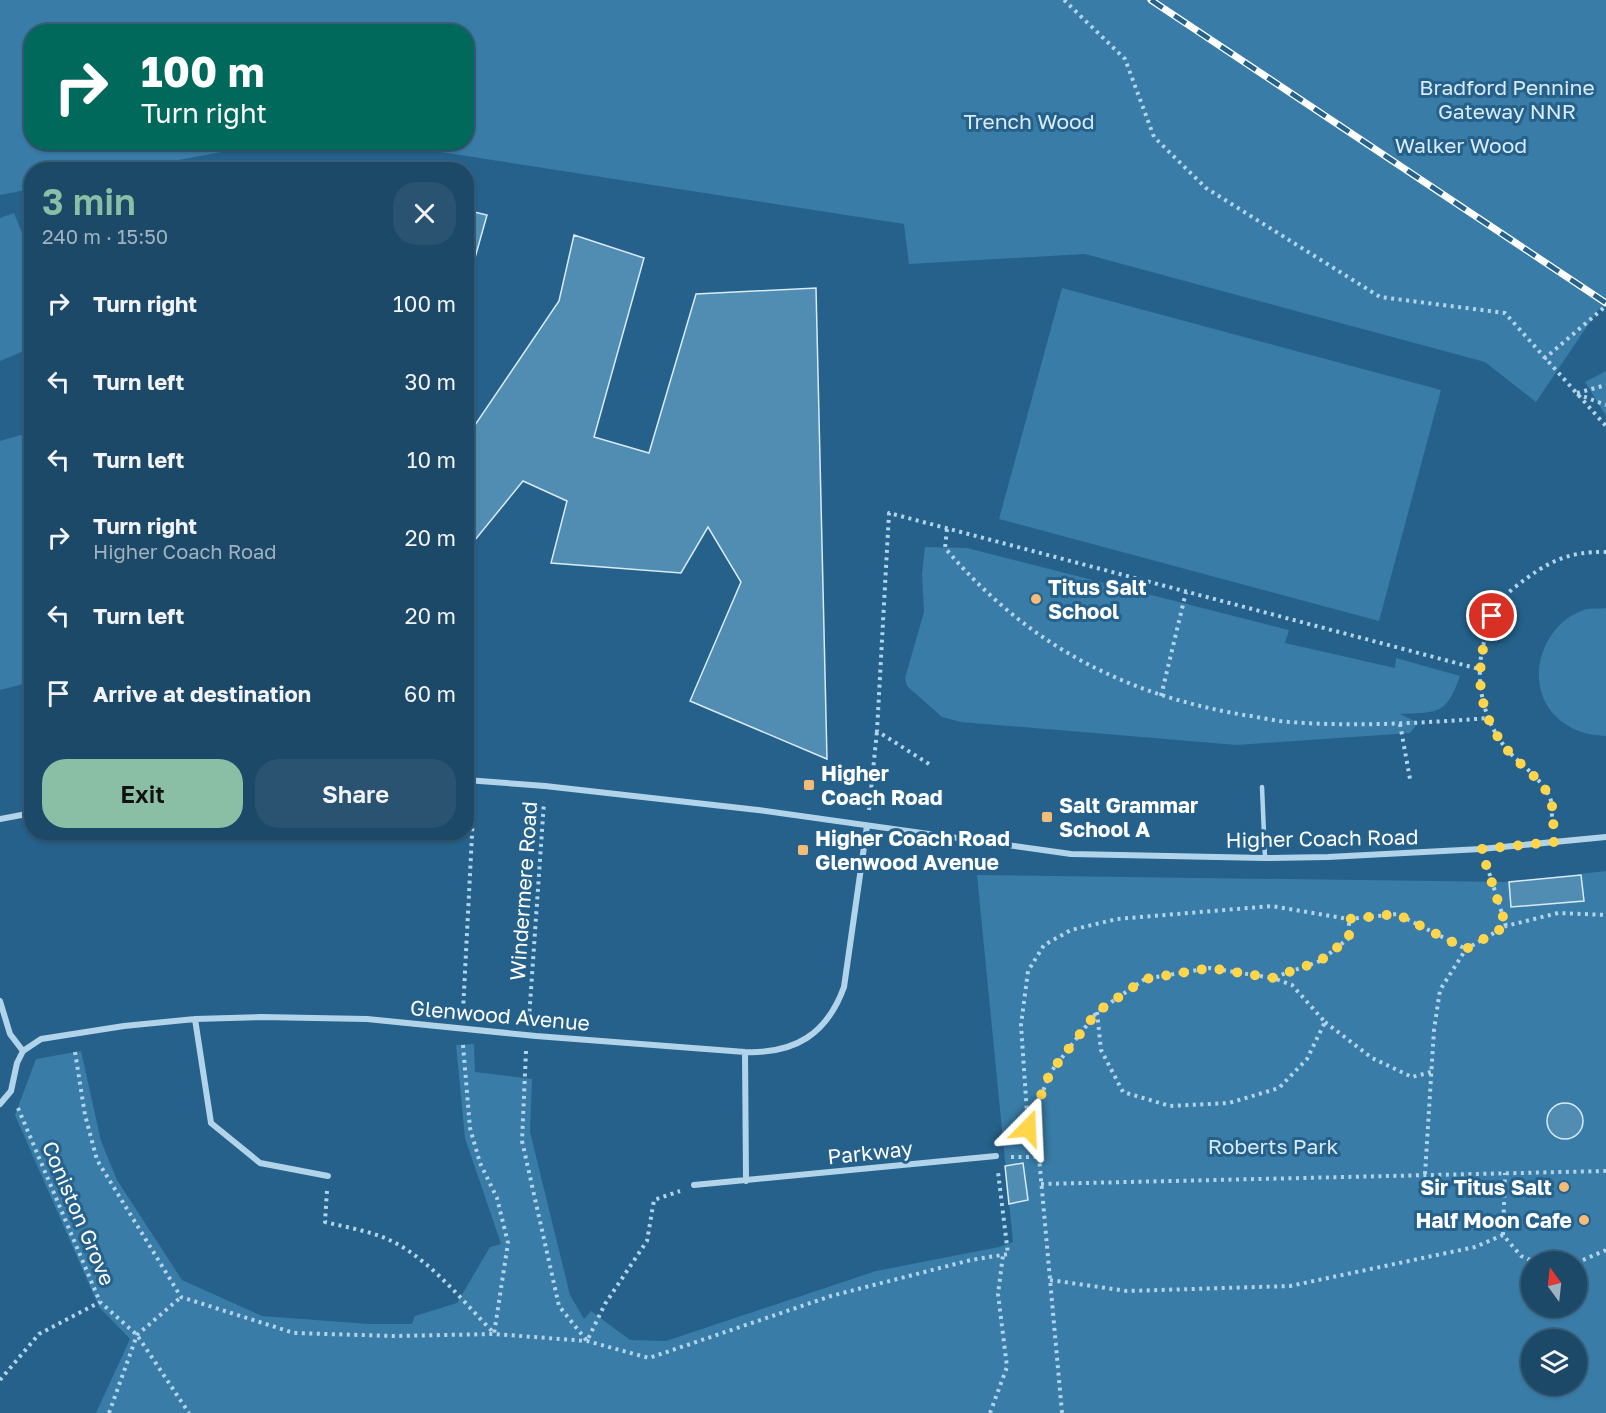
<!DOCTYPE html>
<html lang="en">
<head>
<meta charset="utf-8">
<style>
  body { margin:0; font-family:"Golos Text",sans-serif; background:#295371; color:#f1f3f6; height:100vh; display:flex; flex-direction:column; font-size:22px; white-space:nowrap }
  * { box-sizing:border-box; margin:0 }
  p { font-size:20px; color:#a0b2c0 }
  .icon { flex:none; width:33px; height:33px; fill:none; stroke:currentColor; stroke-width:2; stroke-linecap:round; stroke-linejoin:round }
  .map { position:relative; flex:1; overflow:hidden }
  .sheet { position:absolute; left:24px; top:162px; width:450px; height:678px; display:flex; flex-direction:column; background:#1c4968; border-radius:24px; box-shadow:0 2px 4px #0004,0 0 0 2px #3a617c }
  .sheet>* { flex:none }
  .guide { position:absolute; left:24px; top:24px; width:450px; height:126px; border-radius:24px; box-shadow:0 2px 4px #0004,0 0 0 2px #3a617c; background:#00695c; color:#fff; overflow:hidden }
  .needle { width:39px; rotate:345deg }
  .fabs { position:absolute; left:1521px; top:1251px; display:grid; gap:12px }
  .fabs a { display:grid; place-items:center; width:66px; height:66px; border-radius:50%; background:#1c4968; box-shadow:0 2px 4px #0004,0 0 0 2px #3a617c; font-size:30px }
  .pin { position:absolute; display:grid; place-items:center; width:51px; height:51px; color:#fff; margin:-26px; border:3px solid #fff; border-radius:50%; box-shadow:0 2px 6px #0007 }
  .me { position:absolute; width:66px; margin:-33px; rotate:21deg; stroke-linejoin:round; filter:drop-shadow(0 0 4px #0008) }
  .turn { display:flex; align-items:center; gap:21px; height:126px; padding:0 18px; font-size:27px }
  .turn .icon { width:78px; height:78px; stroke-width:2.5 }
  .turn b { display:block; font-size:42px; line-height:51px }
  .round { display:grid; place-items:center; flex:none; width:63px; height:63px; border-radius:24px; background:#295371 }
  .overview { display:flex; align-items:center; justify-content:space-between; height:102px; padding:0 18px }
  h1 { font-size:36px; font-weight:600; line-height:45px; color:#8abfa5 }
  .primary-button { display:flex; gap:12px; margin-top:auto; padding:12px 18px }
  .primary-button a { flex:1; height:69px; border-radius:24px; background:#8abfa5; color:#111; font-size:24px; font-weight:600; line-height:69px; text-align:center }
  .primary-button a+a { background:#295371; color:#f1f3f6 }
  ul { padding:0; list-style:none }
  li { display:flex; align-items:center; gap:18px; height:78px; padding:0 18px }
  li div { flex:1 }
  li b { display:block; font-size:22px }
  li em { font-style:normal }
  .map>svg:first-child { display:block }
</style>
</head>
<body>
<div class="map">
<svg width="1606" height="1413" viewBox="0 0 1606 1413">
  <rect width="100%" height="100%" fill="#25618a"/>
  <path fill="#397ca7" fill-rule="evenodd" d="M 0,0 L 1606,0 L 1606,306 L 1598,310 L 1536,402 L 1485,362 L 1085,254 L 909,264 L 904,224 L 383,143 L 466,142 L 466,32 L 32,32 L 32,142 L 270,143 L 131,169 L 32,170 L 31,189 L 0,195 Z
    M 14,213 L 31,255 L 31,348 L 0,361 L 0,218 Z
    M 1062,288 L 1441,390 L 1379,621 L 999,519 Z
    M 1606,371 L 1606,416 L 1585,382 Z
    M 31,432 L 31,682 L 0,690 L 0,441 Z
    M 925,547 L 967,548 L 1289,630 L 1285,643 L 1395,668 L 1396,658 L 1460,676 C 1446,715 1439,712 1400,714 L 1418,723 L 1410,733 L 1237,745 L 961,722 L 942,717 L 907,686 L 905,678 L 924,612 L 922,573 Z
    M 1606,608 L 1606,736 C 1591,735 1579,733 1567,725 C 1519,696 1537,623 1587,609 C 1593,608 1600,609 1606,608 Z
    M 1606,871 L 1606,1413 L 96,1413 L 130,1339 L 99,1307 L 15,1115 L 36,1059 L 81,1051 L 101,1141 L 117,1180 L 182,1280 L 262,1316 L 369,1324 L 412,1324 L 415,1316 L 457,1303 L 490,1247 L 501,1244 L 465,1138 L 456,1045 L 474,1044 L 475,1072 L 532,1079 L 530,1132 L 570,1295 L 584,1319 L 591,1311 L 630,1340 L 666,1341 L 876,1271 L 999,1247 L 1013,1242 L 977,875 L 1509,882 ZM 1532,1262 L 1576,1262 L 1576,1306 L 1532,1306 ZM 1532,1340 L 1576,1340 L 1576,1384 L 1532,1384 Z"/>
  <path fill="#518db3" stroke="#d7ebf8" stroke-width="1.5" d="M 466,210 L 487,215 L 466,290 Z
    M 574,235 L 644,258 L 594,437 L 649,453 L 696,294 L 816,288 L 827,759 L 690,701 L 741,582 L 708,527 L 681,573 L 551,563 L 567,501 L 523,481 L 466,551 L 466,430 L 471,431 L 559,301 Z
    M 1581,875 L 1584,901 L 1511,907 L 1509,882 Z
    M1547 1121a18 18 0 1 1 36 0a18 18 0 1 1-36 0Z
    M 1023,1163 L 1028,1200 L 1009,1204 L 1005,1166 Z"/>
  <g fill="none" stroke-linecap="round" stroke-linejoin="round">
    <path stroke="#b2d4ea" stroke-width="4" stroke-dasharray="3 4.5" stroke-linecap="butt" d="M 1064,0 L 1125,59 L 1154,137 L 1206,188 L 1380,297 L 1505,313 L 1606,426
      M 1544,359 L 1606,306
      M 1577,393 L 1606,385
      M 1577,394 L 1606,405
      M 947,529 L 945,548 C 1026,643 1121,694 1244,715 C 1259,717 1274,721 1289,722 C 1355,727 1423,723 1489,718
      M 1161,696 L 1186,592
      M 1400,724 L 1410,779
      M 929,764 L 877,731 L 889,513 L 1479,669
      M 869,810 L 877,731
      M 1552,824 C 1552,817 1552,809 1551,801 C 1547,784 1522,765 1510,753 C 1481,721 1472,673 1487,633 C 1493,616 1500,598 1515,587 C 1546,563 1566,551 1606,552
      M 1487,866 L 1506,926
      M 463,1011 L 474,796
      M 1097,1012 L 1101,1050 L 1123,1092 L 1170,1106 L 1229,1103 L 1279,1088 L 1307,1059 L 1325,1022 L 1292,985 L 1273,978
      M 529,1019 L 544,802
      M 1325,1022 L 1372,1058 L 1412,1077 L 1431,1072
      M 463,1045 L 470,1128 L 480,1163 L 497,1198 L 508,1243 L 494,1334
      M 526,1051 L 522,1141 L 559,1306 L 587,1341 L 605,1304 L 647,1241 L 654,1200 L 680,1191
      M 75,1052 L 85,1115 L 97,1160 L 181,1297 L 294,1333 L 394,1336 L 494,1334 L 587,1341 L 649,1358 L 831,1296 L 971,1260 L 1008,1254 L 998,1172
      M 18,1108 L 100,1302 L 137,1335 L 189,1413
      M 1030,1125 L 1050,1073 L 1097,1012 L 1145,979 L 1210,968 L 1272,978 L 1320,961 L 1349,938 L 1349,919
      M 1011,1157 L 1039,1157
      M 1425,1174 L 1434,1030 L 1440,990 L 1466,949 L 1506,926 L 1558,913 L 1606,915
      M 1041,1184 L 1606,1171
      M 327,1191 L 325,1222 C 341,1226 358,1229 374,1234 C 423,1249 459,1298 494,1333
      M 1503,1235 L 1505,1173
      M 1576,1263 L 1606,1250
      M 1050,1280 L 1127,1291 L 1290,1286 L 1475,1247 L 1503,1235 L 1521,1256 L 1535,1262
      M 0,1380 L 39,1334 L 100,1302
      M 109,1413 L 137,1335 L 181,1297
      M 990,1413 L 1007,1367 L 998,1294 L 1003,1255
      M 1062,1413 L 1039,1157 L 1028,1128 L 1021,1025 L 1028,971 L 1044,945 L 1071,930 L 1117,919 L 1272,906 L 1349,919 L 1397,914 L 1466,949"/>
    <path stroke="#b2d4ea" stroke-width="4.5" d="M 1262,787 L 1265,858"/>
    <path stroke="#b2d4ea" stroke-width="6" d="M 466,780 L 545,786 L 758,810 L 1071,854 L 1265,858 L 1328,857 L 1481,849 L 1606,837
      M 0,819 L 32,813
      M 0,1001 L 10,1034 L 23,1051
      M 195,1019 L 211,1123 L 260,1163 L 328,1176
      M 745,1052 L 746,1181
      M 0,1104 L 11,1091 L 17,1063 L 23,1051 L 41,1039 L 124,1026 L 195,1019 L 261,1017 L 367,1019 L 536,1036 L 745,1052 C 795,1054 827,1034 844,987 L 867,826
      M 694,1185 L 996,1156"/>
    <defs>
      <path id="rail" d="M 1151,0 L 1606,303"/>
    </defs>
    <use href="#rail" stroke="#fff" stroke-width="7"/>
    <use href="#rail" stroke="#25618a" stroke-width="4.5" stroke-dasharray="14" stroke-linecap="butt"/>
  </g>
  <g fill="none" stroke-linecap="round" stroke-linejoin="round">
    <path stroke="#ffd54a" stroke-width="10" stroke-dasharray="0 18" d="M 1028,1128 L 1050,1073 L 1097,1012 L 1145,979 L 1210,968 L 1272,978 L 1320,961 L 1349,938 L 1349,919 L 1397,914 L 1466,949 L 1506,926 L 1481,849 L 1554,842 C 1553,829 1554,813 1551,801 C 1545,782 1521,766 1509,752 C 1473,709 1475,665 1492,616"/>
  </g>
  <g fill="#f4bc76" stroke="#25618a" stroke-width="2">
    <circle cx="1036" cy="599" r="6"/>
    <rect x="803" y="779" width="12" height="12" rx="3"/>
    <rect x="1041" y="811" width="12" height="12" rx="3"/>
    <rect x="797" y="844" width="12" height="12" rx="3"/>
    <circle cx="1564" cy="1187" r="6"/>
    <circle cx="1584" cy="1220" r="6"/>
  </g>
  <g text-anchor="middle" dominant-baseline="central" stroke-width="6" stroke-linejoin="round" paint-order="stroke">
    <g font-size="21" fill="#d7ebf8" stroke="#25618a">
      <text x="1507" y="87">Bradford Pennine<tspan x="1507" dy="24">Gateway NNR</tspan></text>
      <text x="1029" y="121">Trench Wood</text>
      <text x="1461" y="145">Walker Wood</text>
      <text x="1273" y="1146">Roberts Park</text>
    </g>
    <g font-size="21" font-weight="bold" fill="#fff" stroke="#25618a" text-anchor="start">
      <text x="1048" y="587">Titus Salt<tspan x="1048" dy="24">School</tspan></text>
      <text x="821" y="773">Higher<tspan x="821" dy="24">Coach Road</tspan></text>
      <text x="1059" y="805">Salt Grammar<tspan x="1059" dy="24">School A</tspan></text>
      <text x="815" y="838">Higher Coach Road<tspan x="815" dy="24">Glenwood Avenue</tspan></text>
      <text x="1552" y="1187" text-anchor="end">Sir Titus Salt</text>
      <text x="1572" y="1220" text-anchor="end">Half Moon Cafe</text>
    </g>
    <g font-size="21" fill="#fff" stroke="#25618a">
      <text transform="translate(1322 838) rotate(-1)">Higher Coach Road</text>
      <text transform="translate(523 891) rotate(-86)">Windermere Road</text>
      <text transform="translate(500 1015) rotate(5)">Glenwood Avenue</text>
      <text transform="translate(870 1152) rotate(-6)">Parkway</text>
      <text transform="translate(79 1213) rotate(67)">Coniston Grove</text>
    </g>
  </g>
</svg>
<div class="fabs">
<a><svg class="needle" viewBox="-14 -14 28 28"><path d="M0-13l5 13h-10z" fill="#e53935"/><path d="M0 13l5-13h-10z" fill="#a0b2c0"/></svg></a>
<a><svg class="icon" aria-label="layers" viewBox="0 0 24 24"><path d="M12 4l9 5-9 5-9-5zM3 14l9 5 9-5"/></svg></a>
</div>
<div class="pin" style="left:1492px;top:616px;background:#d93025"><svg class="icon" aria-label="arrive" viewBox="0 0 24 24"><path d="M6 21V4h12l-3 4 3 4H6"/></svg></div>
<svg class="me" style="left:1028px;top:1128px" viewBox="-20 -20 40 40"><path d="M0-17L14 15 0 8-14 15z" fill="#ffd54a" stroke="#fff" stroke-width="4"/></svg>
<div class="guide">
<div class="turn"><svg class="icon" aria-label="right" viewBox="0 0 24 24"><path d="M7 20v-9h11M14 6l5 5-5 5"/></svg><div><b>100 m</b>Turn right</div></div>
</div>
<section class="sheet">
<div class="overview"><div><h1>3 min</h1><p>240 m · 15:50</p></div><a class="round"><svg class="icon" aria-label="close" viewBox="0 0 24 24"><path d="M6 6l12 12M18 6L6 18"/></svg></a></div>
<ul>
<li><svg class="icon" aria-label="right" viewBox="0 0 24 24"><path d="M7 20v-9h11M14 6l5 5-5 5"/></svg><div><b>Turn right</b></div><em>100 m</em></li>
<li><svg class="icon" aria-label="left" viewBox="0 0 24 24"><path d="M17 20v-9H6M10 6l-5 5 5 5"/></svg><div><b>Turn left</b></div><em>30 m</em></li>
<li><svg class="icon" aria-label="left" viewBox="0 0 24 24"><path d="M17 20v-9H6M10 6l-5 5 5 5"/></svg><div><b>Turn left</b></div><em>10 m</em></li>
<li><svg class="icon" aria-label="right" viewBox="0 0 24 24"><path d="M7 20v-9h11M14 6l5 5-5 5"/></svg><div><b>Turn right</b><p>Higher Coach Road</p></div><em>20 m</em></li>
<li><svg class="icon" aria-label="left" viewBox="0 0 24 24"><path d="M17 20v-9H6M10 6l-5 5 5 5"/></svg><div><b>Turn left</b></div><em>20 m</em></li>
<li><svg class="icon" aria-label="arrive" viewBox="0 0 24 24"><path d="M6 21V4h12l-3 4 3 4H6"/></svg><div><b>Arrive at destination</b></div><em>60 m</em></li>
</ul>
<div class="primary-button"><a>Exit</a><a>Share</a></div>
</section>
</div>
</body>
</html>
